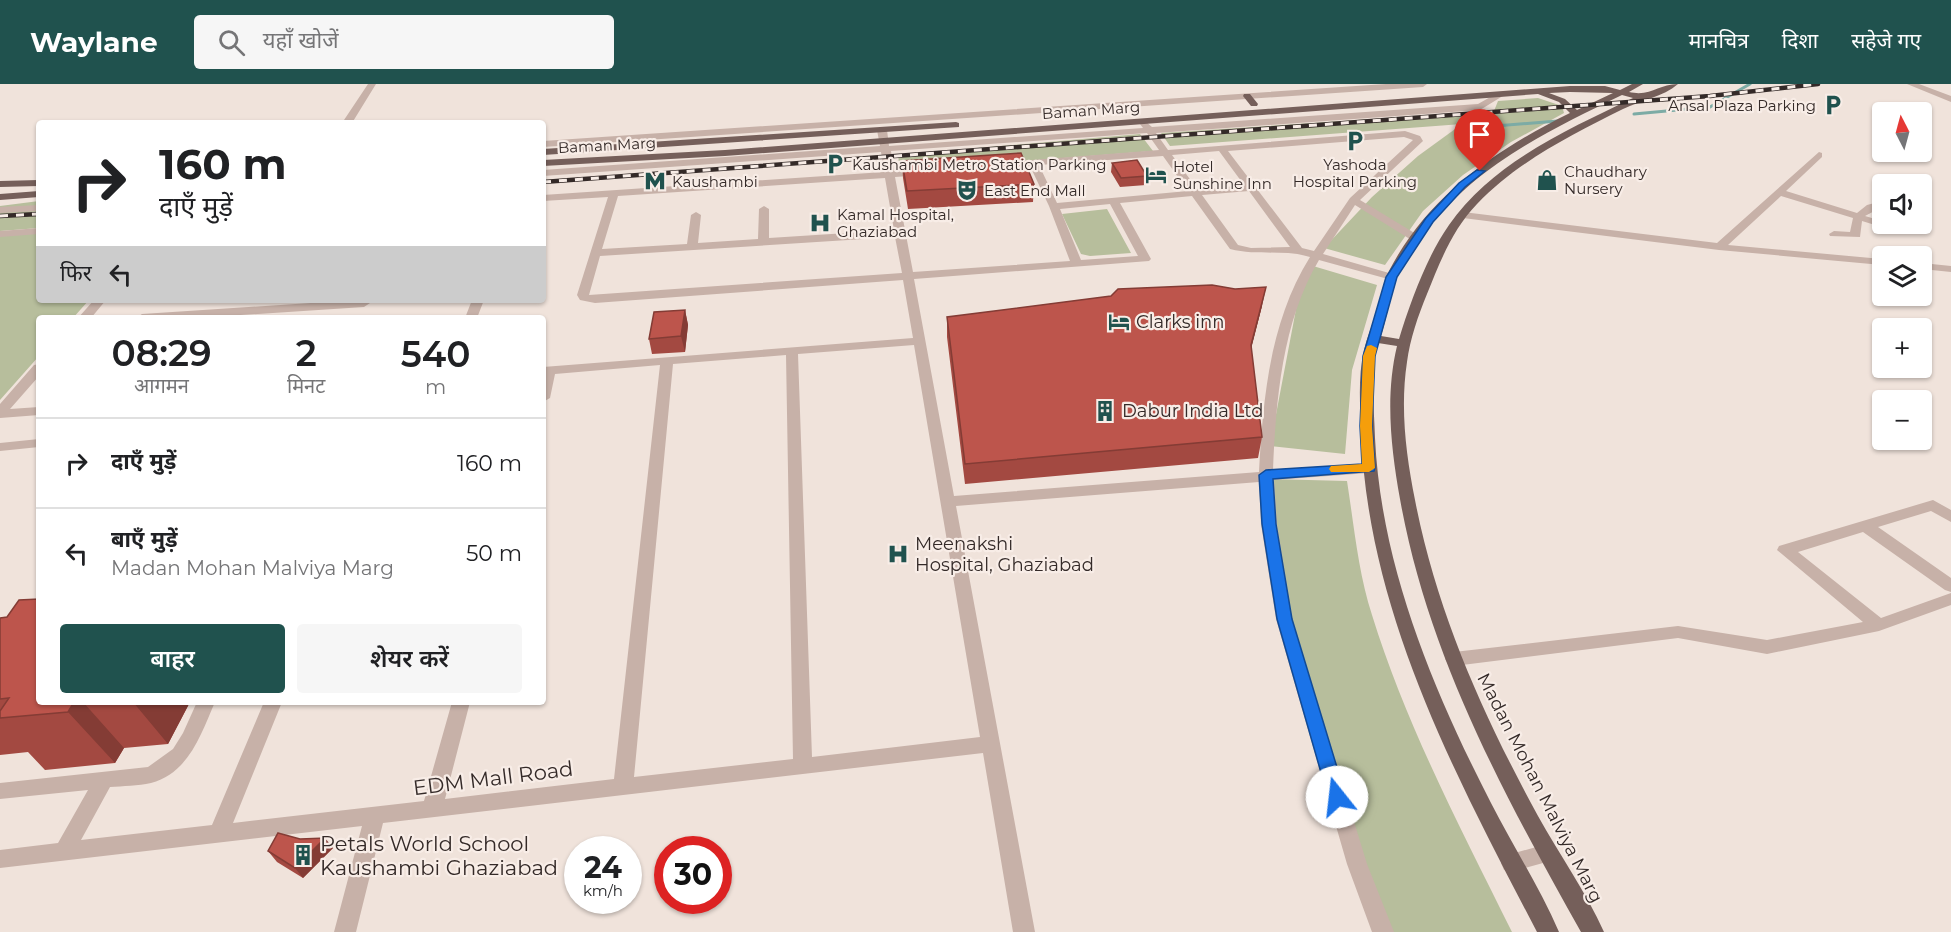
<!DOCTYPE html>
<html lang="hi">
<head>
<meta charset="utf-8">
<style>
  body { margin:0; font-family:Montserrat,"Noto Sans Devanagari",sans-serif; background:#f6f6f6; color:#202124; height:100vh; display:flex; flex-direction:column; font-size:22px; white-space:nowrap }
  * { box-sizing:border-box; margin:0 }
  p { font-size:20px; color:#757577 }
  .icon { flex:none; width:33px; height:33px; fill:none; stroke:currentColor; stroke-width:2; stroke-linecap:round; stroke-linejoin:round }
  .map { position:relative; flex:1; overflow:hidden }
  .sheet { position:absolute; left:36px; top:231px; width:510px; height:390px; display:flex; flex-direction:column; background:#fff; border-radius:6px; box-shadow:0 2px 4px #0004 }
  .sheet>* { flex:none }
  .top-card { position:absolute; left:36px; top:36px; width:510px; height:183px; border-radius:6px; box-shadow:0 2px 4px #0004; background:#fff; color:#202124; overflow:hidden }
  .needle { width:39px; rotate:354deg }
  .tools { position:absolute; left:1872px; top:18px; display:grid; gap:12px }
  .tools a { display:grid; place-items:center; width:60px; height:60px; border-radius:6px; background:#fff; box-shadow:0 2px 4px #0004; font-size:30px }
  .speed { position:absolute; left:564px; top:752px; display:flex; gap:12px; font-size:30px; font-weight:700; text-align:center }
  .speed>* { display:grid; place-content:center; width:78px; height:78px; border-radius:50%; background:#fff; box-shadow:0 2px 4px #0004; line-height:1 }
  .speed small { font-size:15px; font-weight:400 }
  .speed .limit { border:9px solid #d22; background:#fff; color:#111 }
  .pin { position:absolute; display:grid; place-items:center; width:51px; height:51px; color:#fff; margin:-62px -26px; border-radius:50% 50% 50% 0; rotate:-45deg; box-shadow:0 0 6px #0007 }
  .pin .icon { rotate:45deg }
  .me { position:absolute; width:66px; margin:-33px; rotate:344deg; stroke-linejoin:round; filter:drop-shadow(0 0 4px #0008) }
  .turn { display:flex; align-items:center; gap:21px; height:126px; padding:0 24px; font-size:27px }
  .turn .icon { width:78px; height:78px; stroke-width:2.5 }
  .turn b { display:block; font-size:42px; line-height:51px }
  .then { display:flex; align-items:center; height:57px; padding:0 24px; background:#0003; gap:12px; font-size:22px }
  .eta { display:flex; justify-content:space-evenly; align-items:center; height:102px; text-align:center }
  .eta b { font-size:36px; font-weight:600; line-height:42px }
  .cta { display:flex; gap:12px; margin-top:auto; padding:12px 24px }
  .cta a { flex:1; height:69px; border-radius:6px; background:#20524e; color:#fff; font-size:24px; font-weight:600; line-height:69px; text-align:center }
  .cta a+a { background:#f6f6f6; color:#202124 }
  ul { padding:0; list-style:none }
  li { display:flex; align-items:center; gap:18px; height:90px; padding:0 24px; border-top:2px solid #e0e0e0 }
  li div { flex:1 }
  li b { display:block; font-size:22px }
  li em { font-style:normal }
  header { display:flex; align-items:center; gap:36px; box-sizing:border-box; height:84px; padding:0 30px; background:#20524e; color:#fff }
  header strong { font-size:28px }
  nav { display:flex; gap:33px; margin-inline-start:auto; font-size:21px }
  .search { width:420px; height:54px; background:#f6f6f6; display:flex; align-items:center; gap:15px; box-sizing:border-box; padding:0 21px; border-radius:6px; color:#757577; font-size:22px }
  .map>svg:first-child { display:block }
</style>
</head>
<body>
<header>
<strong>Waylane</strong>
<div class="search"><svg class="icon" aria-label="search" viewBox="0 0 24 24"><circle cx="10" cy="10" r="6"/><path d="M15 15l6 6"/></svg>यहाँ खोजें</div>
<nav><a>मानचित्र</a><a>दिशा</a><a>सहेजे गए</a></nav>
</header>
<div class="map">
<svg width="1951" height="848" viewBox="0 0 1951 848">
  <rect width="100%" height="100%" fill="#f0e3db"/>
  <path fill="#b7be9c" d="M 1538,14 L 1562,22 L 1564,29 L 1511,58 L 1463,91 L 1423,127 L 1385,181 L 1324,164 L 1372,113 L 1418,72 L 1462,40 L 1170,62 L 1161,49 L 1494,27 L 1498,17 Z
    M 1140,50 L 1153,67 L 900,87 L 898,71 Z
    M 39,117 L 39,144 L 0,147 L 0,122 Z
    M 1107,125 L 1131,169 L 1090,172 L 1081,170 L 1062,130 Z
    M 39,148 L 39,216 L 89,216 L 73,234 L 39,234 L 39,272 L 0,316 L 0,151 Z
    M 1313,182 L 1377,201 L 1352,286 L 1345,370 L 1270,362 L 1297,220 Z
    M 1269,395 L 1347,397 C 1354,441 1358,488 1372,531 C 1406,641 1461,745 1512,848 L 1393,848 L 1357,766 L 1284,532 Z"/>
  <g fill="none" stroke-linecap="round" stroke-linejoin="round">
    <path stroke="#7caba5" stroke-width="3" d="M 1634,30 L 1710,23 L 1750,0
      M 1495,42 L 1558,37"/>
    <path fill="#c7b1a8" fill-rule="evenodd" d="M 368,0 L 376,0 L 352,39 L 342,39 Z
      M 1386,0 L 1427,0 L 1423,3 L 543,63 L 543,57 Z
      M 1907,0 L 1919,0 L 1951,12 L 1951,18 Z
      M 1499,8 L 1506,10 L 1480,26 L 1156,49 L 1168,66 L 1405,47 L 1420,52 L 1423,57 L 1360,116 L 1421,153 L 1421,157 L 1413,157 L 1355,121 L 1323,170 L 1396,191 L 1396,195 L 1388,195 L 1319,176 C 1282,238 1276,316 1273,387 L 1369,379 L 1376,384 L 1369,389 L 1274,396 L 1277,440 L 1292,535 L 1367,780 L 1394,848 L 1372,848 L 1347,780 L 1276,535 L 1261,440 L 1259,398 L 956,422 L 1035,848 L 1013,848 L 983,669 L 383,739 L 356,848 L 334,848 L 362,742 L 0,784 L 0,766 L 58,759 L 88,706 L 0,715 L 0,699 L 148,683 L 173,665 L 183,649 L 197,618 L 215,618 C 201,650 189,689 151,699 C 138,702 123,702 110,703 L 81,756 L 212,741 L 264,618 L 282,618 L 233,739 L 424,717 L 452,618 L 470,618 L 445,715 L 614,695 L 660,281 L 555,290 L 550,314 L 543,318 L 543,283 L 913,254 L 903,196 L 595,219 L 580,216 L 577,211 L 608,113 L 543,117 L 543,111 L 884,88 L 881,68 L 543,92 L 543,86 L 880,62 L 877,46 L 882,43 L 887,46 L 889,62 L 1143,44 L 1140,40 L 1145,37 L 1152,43 L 1478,20 ZM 1147,49 L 1159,66 L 1007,78 L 1002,81 L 1007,84 L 1030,82 L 1049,122 L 1070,177 L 913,188 L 895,93 L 923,91 L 928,88 L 923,85 L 894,87 L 891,67 ZM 1404,53 L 1413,56 L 1350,114 L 1314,167 L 1302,164 L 1228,67 ZM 1219,67 L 1244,101 L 1198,106 L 1172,71 ZM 1163,72 L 1188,107 L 1057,119 L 1039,81 ZM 885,94 L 894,146 L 769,154 L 769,125 L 764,122 L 759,125 L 758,155 L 698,159 L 701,131 L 696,128 L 691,131 L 687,160 L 602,165 L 618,112 ZM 1249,107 L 1290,163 L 1251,164 L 1238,161 L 1202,111 ZM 1192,112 L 1230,165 C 1257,172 1284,165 1310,173 C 1270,237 1263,314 1259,388 L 954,412 L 914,195 L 1149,177 L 1151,175 L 1120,119 ZM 1110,120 L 1138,172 L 1081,176 L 1060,125 ZM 895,153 L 902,189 L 589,211 L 600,172 ZM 914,261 L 980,653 L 812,673 L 798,270 ZM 786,271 L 793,675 L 634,693 L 673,280 Z
      M 1819,68 L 1822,69 L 1822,73 L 1786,107 L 1857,129 L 1867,121 L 1882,117 L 1882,123 L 1865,132 L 1882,137 L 1882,140 L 1912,144 L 1914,140 L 1923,138 L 1924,140 L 1919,149 L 1901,149 L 1862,137 L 1860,153 L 1830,152 L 1829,150 L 1834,147 L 1850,148 L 1853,134 L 1781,112 L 1728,161 L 1882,175 L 1882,181 L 1719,166 L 1463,134 L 1458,131 L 1463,128 L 1717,159 Z
      M 39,121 L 39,127 L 0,129 L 0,123 Z
      M 39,144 L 39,150 L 0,153 L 0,147 Z
      M 1922,179 L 1951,182 L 1951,188 L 1922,185 Z
      M 94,216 L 106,216 L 91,234 L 78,234 Z
      M 356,216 L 366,216 L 370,219 L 364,223 L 195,234 L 136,234 L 142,230 Z
      M 472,216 L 484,216 L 477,234 L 465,234 Z
      M 39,280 L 39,292 L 10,325 L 39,323 L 39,331 L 0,334 L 0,320 L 34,281 Z
      M 39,355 L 39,363 L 0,367 L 0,359 Z
      M 1933,416 L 1951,426 L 1951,438 L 1931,427 L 1878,443 L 1951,494 L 1951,508 L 1945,506 L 1863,448 L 1798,468 L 1881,534 L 1951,509 L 1951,521 L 1879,547 L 1767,570 L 1678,554 L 1454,582 L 1448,580 L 1445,575 L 1448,570 L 1454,568 L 1678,542 L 1767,556 L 1863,538 L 1777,466 L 1779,462 Z
      M 1547,760 L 1554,762 L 1557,769 L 1554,776 L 1511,788 L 1504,786 L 1501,779 L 1504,772 Z"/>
    <path fill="#755f5a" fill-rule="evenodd" d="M 1632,0 L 1643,0 L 1629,8 C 1651,13 1658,0 1678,0 C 1663,13 1641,16 1623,25 C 1571,51 1517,78 1477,120 C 1452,146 1440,178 1427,210 C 1418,232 1410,255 1407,278 C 1400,324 1406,371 1415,416 C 1437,529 1483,631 1538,732 C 1559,770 1586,808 1604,848 L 1581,848 C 1504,711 1428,572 1400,415 C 1391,365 1385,312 1397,262 L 1378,259 C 1370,289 1374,322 1375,354 C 1381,482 1433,606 1491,719 C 1513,762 1540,804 1559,848 L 1537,848 C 1455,691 1367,527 1361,346 C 1360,320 1358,292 1364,266 C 1367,253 1372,242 1376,230 C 1381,215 1382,199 1390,185 C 1429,111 1497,65 1570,29 L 1559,18 L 1538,10 L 725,72 L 543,82 L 543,76 L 725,66 L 1570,2 L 1605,2 L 1620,6 ZM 1570,8 L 1613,9 L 1577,26 L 1565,15 L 1549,9 ZM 1622,11 L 1633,14 C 1567,46 1492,79 1449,141 C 1427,172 1410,219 1399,255 L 1381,252 C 1387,233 1390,213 1397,194 C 1402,179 1413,165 1423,151 C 1474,82 1548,47 1622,11 Z
      M 1244,10 L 1250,10 L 1258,20 L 1257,22 L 1251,22 L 1243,12 Z
      M 956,38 L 959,39 L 959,43 L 543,71 L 543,65 Z
      M 39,96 L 39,102 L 0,103 L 0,97 Z
      M 39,107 L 39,113 L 0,116 L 0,110 Z"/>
    <defs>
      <path id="rail" d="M 543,98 L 1710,12 L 1818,0
        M 0,132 L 39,130"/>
    </defs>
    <use href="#rail" stroke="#342a28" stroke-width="4.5"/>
    <use href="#rail" stroke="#f8ede7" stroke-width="3" stroke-dasharray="8" stroke-linecap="butt"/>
  </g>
  <path fill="#a34941" d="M 902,77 L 1034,100 L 1033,118 L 908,125 L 903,94 Z
    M 1112,79 L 1147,92 L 1146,101 L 1120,103 L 1111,88 Z
    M 1262,222 L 1251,264 L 1262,353 L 1258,374 L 965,400 L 947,253 L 947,233 Z
    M 685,226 L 688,241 L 685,268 L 652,270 L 649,255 Z
    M 0,534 L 39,618 L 190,618 L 168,660 L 124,664 L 115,679 L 45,686 L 28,668 L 0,671 Z
    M 300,755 L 333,764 L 303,794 L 277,778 L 268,767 Z"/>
  <path fill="#843c35" d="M 1266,203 L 1262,222 L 1247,281 L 1251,261 Z
    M 685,226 L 688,241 L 685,268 L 681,252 Z
    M 74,618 L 83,618 L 124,664 L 115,679 L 68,628 Z
    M 133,618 L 190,618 L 168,660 Z
    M 325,754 L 333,764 L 303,794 L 295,784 Z"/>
  <path fill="#bd554c" stroke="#843c35" stroke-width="1.5" d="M 1021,69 L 1034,100 L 907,107 L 902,77 Z
    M 1137,76 L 1147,92 L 1121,94 L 1112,79 Z
    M 1212,201 L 1235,205 L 1266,203 L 1251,261 L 1262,353 L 965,380 L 947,233 L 1111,212 L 1118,205 Z
    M 685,226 L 681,252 L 649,255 L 654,228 Z
    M 39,515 L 39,618 L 74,618 L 68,628 L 0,634 L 0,627 L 9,614 L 0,615 L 0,534 L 7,533 L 19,516 Z
    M 278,749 L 300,755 L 325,754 L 295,784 L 268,767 Z"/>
  <path fill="#1a73e8" stroke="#114b97" stroke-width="1.5" d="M 1477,86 L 1485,87 L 1465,103 L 1433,138 L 1397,193 L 1375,272 L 1372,342 L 1375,384 L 1374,387 L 1273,395 L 1276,440 L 1292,535 L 1346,713 L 1343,719 L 1337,721 L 1331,719 L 1328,713 L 1277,535 L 1262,440 L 1259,391 L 1266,386 L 1362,380 L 1360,342 L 1363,272 L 1386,193 L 1426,134 L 1459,99 Z"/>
  <path fill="#f59e0b" d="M 1371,261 L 1377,264 L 1375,272 L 1372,342 L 1375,384 L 1369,388 L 1331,388 L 1329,385 L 1331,382 L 1362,380 L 1360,342 L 1363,272 L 1367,262 Z"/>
  <defs>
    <symbol id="parking-bare" viewBox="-9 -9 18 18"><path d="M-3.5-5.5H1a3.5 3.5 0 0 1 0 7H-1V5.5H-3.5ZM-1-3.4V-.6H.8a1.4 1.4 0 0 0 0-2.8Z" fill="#20524e" stroke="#f8ede7" stroke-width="2.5" paint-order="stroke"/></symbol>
    <symbol id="hotel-bare" viewBox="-9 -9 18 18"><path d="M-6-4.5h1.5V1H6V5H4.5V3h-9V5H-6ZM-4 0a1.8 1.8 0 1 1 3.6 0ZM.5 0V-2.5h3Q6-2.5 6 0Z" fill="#20524e" stroke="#f8ede7" stroke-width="2.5" paint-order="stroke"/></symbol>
    <symbol id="shop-bare" viewBox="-9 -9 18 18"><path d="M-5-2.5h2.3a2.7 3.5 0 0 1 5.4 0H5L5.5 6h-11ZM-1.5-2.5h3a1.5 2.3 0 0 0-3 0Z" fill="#20524e" stroke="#f8ede7" stroke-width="2.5" paint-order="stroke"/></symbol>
    <symbol id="metro-bare" viewBox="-9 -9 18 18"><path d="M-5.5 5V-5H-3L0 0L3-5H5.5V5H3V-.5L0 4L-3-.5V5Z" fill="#20524e" stroke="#f8ede7" stroke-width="2.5" paint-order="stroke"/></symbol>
    <symbol id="theatre-bare" viewBox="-9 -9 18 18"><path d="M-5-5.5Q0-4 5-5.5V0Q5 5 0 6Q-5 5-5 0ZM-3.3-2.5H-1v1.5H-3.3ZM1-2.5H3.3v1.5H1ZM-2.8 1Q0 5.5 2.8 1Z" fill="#20524e" stroke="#f8ede7" stroke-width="2.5" paint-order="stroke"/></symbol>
    <symbol id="hospital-bare" viewBox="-9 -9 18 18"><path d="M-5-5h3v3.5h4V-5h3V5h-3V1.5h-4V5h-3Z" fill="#20524e" stroke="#f8ede7" stroke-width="2.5" paint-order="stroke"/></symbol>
    <symbol id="building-bare" viewBox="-9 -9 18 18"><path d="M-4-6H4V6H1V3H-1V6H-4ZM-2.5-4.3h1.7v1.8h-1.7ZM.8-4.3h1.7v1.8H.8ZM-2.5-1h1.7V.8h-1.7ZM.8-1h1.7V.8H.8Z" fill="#20524e" stroke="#f8ede7" stroke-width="2.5" paint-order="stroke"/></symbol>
  </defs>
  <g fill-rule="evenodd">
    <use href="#parking-bare" x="1818" y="6" width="30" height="30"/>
    <use href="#parking-bare" x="1340" y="42" width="30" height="30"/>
    <use href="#parking-bare" x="820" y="65" width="30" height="30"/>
    <use href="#hotel-bare" x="1141" y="76" width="30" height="30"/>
    <use href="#shop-bare" x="1532" y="81" width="30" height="30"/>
    <use href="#metro-bare" x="640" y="82" width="30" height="30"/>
    <use href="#theatre-bare" x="952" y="91" width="30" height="30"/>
    <use href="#hospital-bare" x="805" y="124" width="30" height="30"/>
    <use href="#hotel-bare" x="1104" y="223" width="30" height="30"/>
    <use href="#building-bare" x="1090" y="312" width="30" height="30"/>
    <use href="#hospital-bare" x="883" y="455" width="30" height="30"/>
    <use href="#building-bare" x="288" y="756" width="30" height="30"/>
  </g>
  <g text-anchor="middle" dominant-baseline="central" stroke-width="4.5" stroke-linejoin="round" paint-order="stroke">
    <g font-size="15" fill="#342a28" stroke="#f8ede7" text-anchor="start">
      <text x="1816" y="21" text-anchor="end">Ansal Plaza Parking</text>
      <text x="852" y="80">Kaushambi Metro Station Parking</text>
      <text x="1355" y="80" text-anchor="middle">Yashoda<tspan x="1355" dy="17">Hospital Parking</tspan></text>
      <text x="1173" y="82">Hotel<tspan x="1173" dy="17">Sunshine Inn</tspan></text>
      <text x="1564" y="87">Chaudhary<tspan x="1564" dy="17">Nursery</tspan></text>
      <text x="672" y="97">Kaushambi</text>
      <text x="984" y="106">East End Mall</text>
      <text x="837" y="130">Kamal Hospital,<tspan x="837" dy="17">Ghaziabad</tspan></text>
    </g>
    <g font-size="15" fill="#342a28" stroke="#f8ede7">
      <text transform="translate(1091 26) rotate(-4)">Baman Marg</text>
      <text transform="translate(607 61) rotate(-3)">Baman Marg</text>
    </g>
    <g font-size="18" fill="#342a28" stroke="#f8ede7" text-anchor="start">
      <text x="1136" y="238">Clarks inn</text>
      <text x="1122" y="327">Dabur India Ltd</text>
      <text x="915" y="460">Meenakshi<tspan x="915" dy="21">Hospital, Ghaziabad</tspan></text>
    </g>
    <g font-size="18" fill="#342a28" stroke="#f8ede7">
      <text transform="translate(1540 704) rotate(63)">Madan Mohan Malviya Marg</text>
    </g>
    <g font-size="21" fill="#342a28" stroke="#f8ede7">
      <text transform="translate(493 694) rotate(-7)">EDM Mall Road</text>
    </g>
    <g font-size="21" fill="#342a28" stroke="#f8ede7" text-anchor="start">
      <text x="320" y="759">Petals World School<tspan x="320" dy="24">Kaushambi Ghaziabad</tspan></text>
    </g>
  </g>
</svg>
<div class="tools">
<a><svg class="needle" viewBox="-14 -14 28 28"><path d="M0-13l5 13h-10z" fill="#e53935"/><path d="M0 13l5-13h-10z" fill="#757577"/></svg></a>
<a><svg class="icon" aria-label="sound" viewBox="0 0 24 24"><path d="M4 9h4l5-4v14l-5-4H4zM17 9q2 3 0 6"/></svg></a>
<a><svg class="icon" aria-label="layers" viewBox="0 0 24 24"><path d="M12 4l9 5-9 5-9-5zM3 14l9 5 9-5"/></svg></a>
<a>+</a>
<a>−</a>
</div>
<div class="speed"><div>24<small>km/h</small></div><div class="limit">30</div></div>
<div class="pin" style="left:1480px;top:87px;background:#d93025"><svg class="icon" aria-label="arrive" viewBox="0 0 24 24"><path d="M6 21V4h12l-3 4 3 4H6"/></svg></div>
<svg class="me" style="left:1337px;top:713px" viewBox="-20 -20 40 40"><circle r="19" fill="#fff"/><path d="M0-13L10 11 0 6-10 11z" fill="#1a73e8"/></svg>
<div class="top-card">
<div class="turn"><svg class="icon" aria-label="right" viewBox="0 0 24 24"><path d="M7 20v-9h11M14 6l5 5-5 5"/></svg><div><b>160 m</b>दाएँ मुड़ें</div></div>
<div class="then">फिर<svg class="icon" aria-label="left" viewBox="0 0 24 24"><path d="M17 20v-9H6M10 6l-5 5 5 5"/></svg></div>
</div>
<section class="sheet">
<div class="eta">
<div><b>08:29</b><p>आगमन</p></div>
<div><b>2</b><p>मिनट</p></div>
<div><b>540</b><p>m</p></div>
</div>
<ul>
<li><svg class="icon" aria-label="right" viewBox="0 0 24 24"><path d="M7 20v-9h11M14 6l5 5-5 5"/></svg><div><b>दाएँ मुड़ें</b></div><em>160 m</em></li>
<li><svg class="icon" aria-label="left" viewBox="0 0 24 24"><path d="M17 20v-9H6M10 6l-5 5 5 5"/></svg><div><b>बाएँ मुड़ें</b><p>Madan Mohan Malviya Marg</p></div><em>50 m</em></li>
</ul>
<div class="cta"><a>बाहर</a><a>शेयर करें</a></div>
</section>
</div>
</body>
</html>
